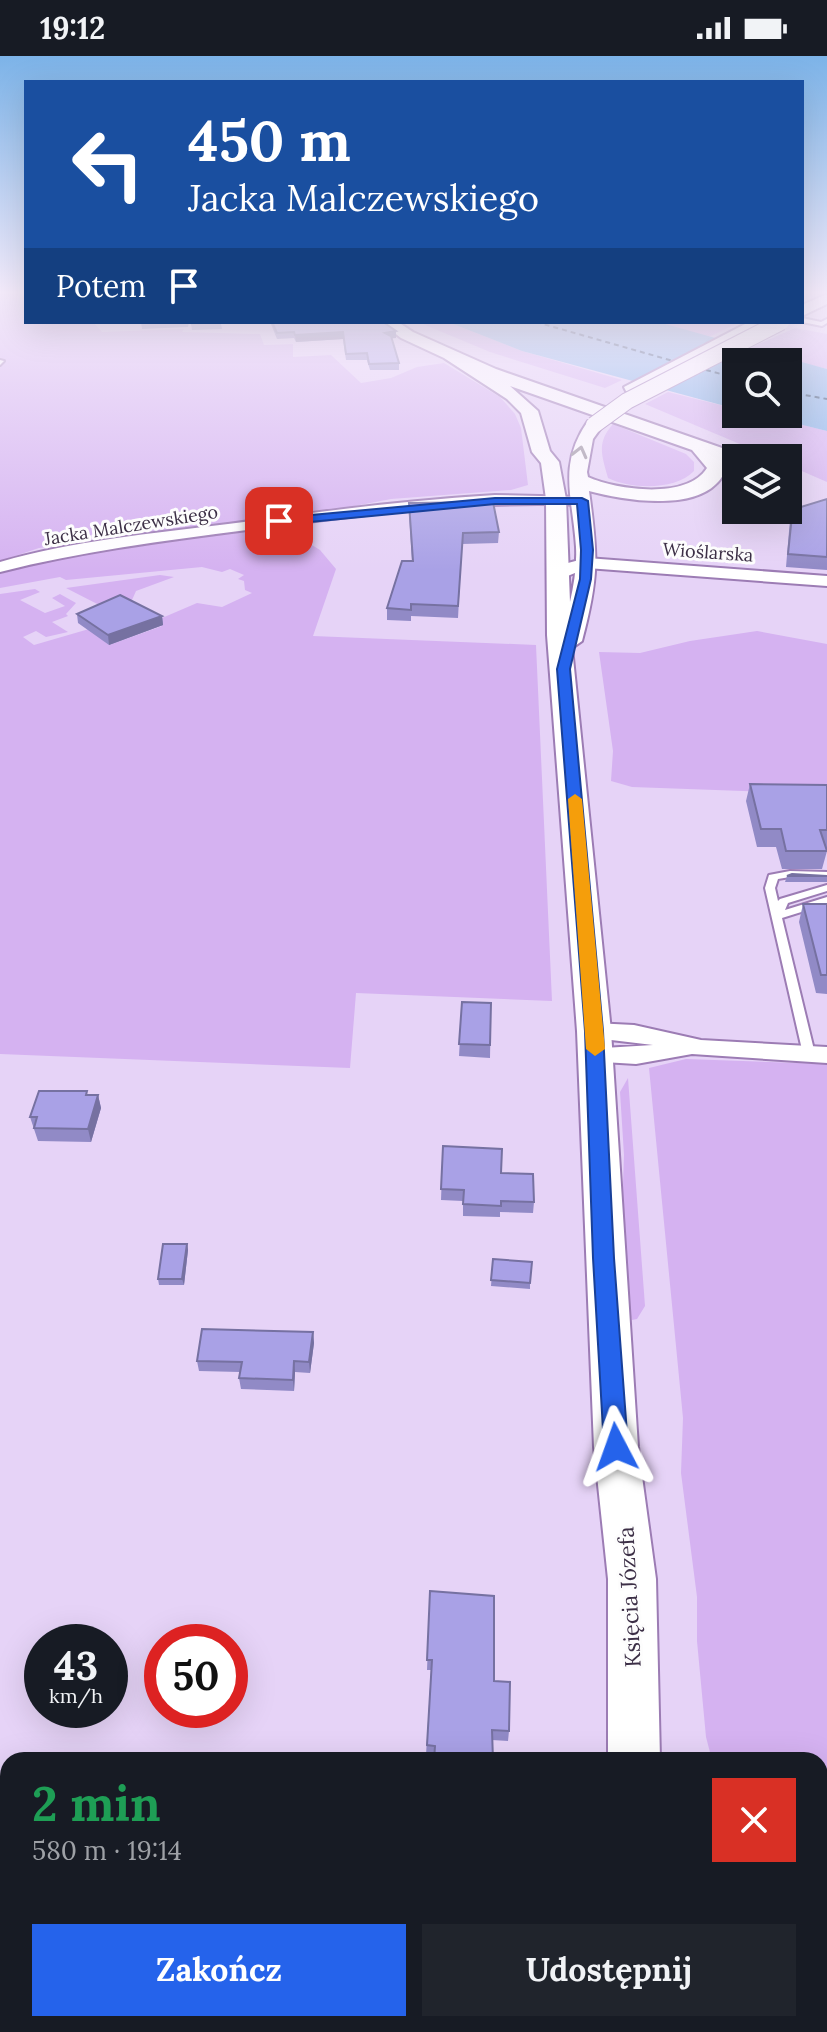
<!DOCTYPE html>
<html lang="pl">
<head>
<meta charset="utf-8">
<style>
  body { margin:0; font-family:Lora,serif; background:#20242c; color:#f1f3f6; height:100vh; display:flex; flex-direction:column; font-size:30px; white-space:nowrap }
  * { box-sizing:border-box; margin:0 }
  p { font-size:26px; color:#9ea1a6 }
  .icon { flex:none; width:44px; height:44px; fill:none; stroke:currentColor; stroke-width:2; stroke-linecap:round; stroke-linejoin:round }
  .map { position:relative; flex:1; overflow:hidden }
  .drawer { position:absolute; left:0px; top:1696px; width:828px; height:280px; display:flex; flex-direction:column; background:#171b24; border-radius:24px 24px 0 0; box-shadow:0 8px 32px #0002 }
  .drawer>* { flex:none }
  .top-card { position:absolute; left:24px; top:24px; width:780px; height:244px; border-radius:0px; box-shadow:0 8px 32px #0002; background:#1a4fa0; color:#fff; overflow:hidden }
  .fabs { position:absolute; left:722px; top:292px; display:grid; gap:16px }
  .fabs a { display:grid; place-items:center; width:80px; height:80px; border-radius:0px; background:#171b24; box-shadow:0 8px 32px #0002; font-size:40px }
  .speed { position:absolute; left:24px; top:1568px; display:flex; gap:16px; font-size:40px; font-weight:700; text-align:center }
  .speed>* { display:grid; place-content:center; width:104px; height:104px; border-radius:50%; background:#171b24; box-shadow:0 8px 32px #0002; line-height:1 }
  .speed small { font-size:20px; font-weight:400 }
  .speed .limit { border:12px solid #d22; background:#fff; color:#111 }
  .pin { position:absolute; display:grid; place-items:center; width:68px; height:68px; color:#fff; margin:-34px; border-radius:16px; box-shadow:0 4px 12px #0006 }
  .me { position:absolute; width:88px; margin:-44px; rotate:356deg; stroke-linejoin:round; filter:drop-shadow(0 0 6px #0008) }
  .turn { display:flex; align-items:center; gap:28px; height:168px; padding:0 32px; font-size:36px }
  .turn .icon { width:104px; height:104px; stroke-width:2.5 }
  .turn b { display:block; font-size:56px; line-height:68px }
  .then { display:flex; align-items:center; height:76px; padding:0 32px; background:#0003; gap:16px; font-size:30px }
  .round { display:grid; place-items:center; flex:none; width:84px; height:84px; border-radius:0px; background:#20242c }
  .summary { display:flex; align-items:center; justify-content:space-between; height:136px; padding:0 32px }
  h1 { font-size:48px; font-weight:700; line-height:60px; color:#1e9e55 }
  .primary-button { display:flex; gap:16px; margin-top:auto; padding:16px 32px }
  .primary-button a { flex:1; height:92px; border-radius:0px; background:#2563eb; color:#fff; font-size:32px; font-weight:700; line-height:92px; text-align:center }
  .primary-button a+a { background:#20242c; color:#f1f3f6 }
  .status { display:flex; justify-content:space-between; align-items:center; height:56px; padding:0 40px; background:#171b24; direction:ltr }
  .status svg { height:22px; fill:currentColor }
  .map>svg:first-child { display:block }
</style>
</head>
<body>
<div class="status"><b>19:12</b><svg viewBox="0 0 49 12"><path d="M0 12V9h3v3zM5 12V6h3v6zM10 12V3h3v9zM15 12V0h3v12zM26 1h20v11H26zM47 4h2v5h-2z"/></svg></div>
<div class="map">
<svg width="827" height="1976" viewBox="0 0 827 1976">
  <rect width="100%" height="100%" fill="#e6d3f7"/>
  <path fill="#d5b2f1" d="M 0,237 L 26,237 L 26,266 L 93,266 L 102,276 L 184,273 L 182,276 L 260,278 L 264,289 L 293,288 L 293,301 L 331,299 L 361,327 L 391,322 L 417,311 L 444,307 L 500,341 L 515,358 L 521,372 L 528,429 L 511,434 L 391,443 L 324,456 L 39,492 L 0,505 Z
    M 418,266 L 448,266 L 522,295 L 622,324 L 605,332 L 490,296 Z
    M 658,266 L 740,266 L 709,281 Z
    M 795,272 L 827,278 L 827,313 L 748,293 Z
    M 668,336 L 736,353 L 736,358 L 758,358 L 827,375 L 827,426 L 788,409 L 788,402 L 773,402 L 645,348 Z
    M 613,368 L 686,398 L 694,406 L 694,415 C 675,435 630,433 608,422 C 602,400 596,387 613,368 Z
    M 279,469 L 320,494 L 336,513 L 313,580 L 536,589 L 552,945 L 356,937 L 350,1012 L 0,998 L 0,538 L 35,533 L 40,536 L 20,544 L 45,557 L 65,550 L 52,542 L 60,538 L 76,547 L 66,558 L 68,560 L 52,566 L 68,576 L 46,581 L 36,575 L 23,581 L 34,589 L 89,573 L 109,589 L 162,570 L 155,565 L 197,547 L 222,551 L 252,537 L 245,534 L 244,525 L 238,523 L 244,519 L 230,513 L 222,516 L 202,511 L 66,524 L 60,521 L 0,532 L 0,518 L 55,502 Z
    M 160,519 L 174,521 L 136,535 L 132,544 L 109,554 L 66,532 Z
    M 757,575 L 827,588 L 827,738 L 632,731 L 611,725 L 613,695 L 599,596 L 640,597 L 690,585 Z
    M 686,1003 L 827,1008 L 827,1976 L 745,1976 L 744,1968 L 820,1968 L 820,1704 L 712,1704 L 706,1681 L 697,1585 L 697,1541 L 681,1417 L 683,1362 L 649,1012 Z
    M 628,1022 L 645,1250 L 637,1263 L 632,1264 L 625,1242 L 621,1184 L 624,1099 L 620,1036 Z"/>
  <path fill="#7ab1e8" d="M 448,266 L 658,266 L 827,313 L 827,375 L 758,358 L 788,358 L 788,306 L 736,306 L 736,353 L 522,295 Z"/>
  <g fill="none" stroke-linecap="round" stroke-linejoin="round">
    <path stroke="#133b5f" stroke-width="2" stroke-dasharray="5 4" stroke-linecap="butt" d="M 536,266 L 673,305
      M 706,314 L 736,322
      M 788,336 L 827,343"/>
    <defs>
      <path id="lane" d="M 802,262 L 821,266 L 827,263 L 827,267 L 822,270 L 802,266 Z
        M 0,304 L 4,305 L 0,309 Z
        M 790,815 L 827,816 L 827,822 L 790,821 L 778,823 L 775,832 L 778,845 L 780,843 L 827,829 L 827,835 L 788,847 L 785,854 L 827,841 L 827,848 L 782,862 L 815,998 L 809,1002 L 803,998 L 765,832 L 769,819 Z"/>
      <path id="street" d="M 495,439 L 582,441 L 589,445 L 582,449 C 469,444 359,459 247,474 C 163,485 82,495 0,516 L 0,506 C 75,484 151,478 228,468 C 317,456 406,444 495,439 Z
        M 587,502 L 827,520 L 827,530 L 587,512 L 558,524 L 550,519 L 564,508 Z
        M 594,967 L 634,969 L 701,984 L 827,991 L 827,1007 L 692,998 L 636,1008 L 587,1005 L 584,999 L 587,993 L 653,989 L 586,981 L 582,975 L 586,969 Z"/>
      <path id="secondary" d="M 827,238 L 827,248 L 802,260 L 802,249 Z
        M 380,266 L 398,266 L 413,276 L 496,313 L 722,392 L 741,402 L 736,402 L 736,413 L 724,408 L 727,412 C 724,417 721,424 716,428 C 689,455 622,444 589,435 C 598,500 599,521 582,585 L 572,592 L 611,975 L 638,1391 L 656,1523 L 660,1704 L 608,1704 L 608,1523 L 594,1391 L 577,975 L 547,579 L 546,443 L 541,407 L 532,396 L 521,357 L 507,343 L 444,302 L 401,282 ZM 510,330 L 692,394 L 707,412 C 687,444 617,434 588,421 L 587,416 L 593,383 L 603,369 L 600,365 L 588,365 C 557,409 573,442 576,491 C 577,510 574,528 570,546 L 566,443 L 559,406 L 550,395 L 538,355 Z
        M 749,266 L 769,266 L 638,335 L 626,335 L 624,331 Z
        M 620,1968 L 680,1968 L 680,1976 L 620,1976 Z"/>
    </defs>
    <use href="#lane" stroke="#9c7cb4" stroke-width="4"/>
    <use href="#street" stroke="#9c7cb4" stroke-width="4"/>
    <use href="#secondary" stroke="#9c7cb4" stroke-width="4"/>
    <use href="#lane" fill="#fff" fill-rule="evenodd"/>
    <use href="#street" fill="#fff" fill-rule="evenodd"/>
    <use href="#secondary" fill="#fff" fill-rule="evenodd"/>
    <defs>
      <path id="secondary-bridge" d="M 594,369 L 627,345 L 781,266"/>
    </defs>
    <use href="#secondary-bridge" stroke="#9c7cb4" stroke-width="18" stroke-linecap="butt"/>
    <use href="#secondary-bridge" stroke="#fff" stroke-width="16"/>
  </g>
  <path fill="#918ac6" d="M 141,266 L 189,266 L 188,271 L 142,273 Z
    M 195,266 L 262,266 L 221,268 L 222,273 L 192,274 L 191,268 Z
    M 270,266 L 383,266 L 396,275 L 396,282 L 391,282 L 399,307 L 399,314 L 370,314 L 367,304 L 346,304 L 343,283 L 296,286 L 294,282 L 277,283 Z
    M 827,443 L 827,514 L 786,511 L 790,463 L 793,450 L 801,451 Z
    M 409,458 L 499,476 L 498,487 L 462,488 L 458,562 L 411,560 L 411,565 L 387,564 L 387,552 L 412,505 Z
    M 77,558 L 162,560 L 163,569 L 109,589 L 78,567 Z
    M 750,728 L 827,729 L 827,795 L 822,813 L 782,813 L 776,791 L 757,791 L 746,745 Z
    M 787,820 L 827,820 L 827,826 L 785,826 Z
    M 803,848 L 827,848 L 827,938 L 816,937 L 799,866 Z
    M 462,946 L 491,947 L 490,1002 L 459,1000 Z
    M 88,1039 L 98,1039 L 101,1052 L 91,1086 L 38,1085 L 30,1061 Z
    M 443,1090 L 501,1117 L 534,1146 L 533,1157 L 500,1156 L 500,1161 L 463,1160 L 463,1145 L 441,1144 Z
    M 187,1188 L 188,1194 L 184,1229 L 159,1229 L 158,1223 Z
    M 493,1203 L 530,1227 L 530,1233 L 491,1230 Z
    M 313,1276 L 314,1287 L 310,1317 L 295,1316 L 294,1335 L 241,1333 L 239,1322 L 240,1316 L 199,1315 L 197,1305 Z
    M 430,1535 L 494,1625 L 509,1675 L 508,1685 L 492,1684 L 434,1700 L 426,1699 L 431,1614 L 427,1614 Z"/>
  <path fill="#7671a1" d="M 396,275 L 396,282 L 385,283 L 385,277 Z
    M 343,276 L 343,283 L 296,286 L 295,279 Z
    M 162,560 L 163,569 L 109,589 L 108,579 Z
    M 98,1039 L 101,1052 L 91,1086 L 88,1073 Z
    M 187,1188 L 188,1194 L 184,1229 L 182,1223 Z
    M 313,1276 L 314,1287 L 310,1317 L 309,1306 Z
    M 294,1305 L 295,1316 L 294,1335 L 293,1324 Z"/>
  <path fill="#a9a1e6" stroke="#7671a1" stroke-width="2" d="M 195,266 L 221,266 L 191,268 Z
    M 272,266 L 383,266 L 396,275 L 385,277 L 391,280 L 399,307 L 369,308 L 367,297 L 346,298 L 343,276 L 295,279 L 294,276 L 277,277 Z
    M 827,443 L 827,501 L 788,498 L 793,450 L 801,451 Z
    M 493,446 L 499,476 L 463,477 L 458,550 L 411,548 L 411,554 L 387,552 L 402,505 L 413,505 L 409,447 Z
    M 120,539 L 162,560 L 108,579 L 77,558 Z
    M 750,728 L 827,729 L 827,774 L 820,774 L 827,795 L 786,795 L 781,773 L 761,773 Z
    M 792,818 L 827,820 L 787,820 Z
    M 803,848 L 827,848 L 827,919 L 821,919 Z
    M 462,946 L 491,947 L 490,989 L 459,988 Z
    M 39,1035 L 87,1035 L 86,1039 L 98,1039 L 88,1073 L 34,1072 L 37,1061 L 30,1061 Z
    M 443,1090 L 502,1093 L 501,1117 L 533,1118 L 534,1146 L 501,1145 L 501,1150 L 463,1148 L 464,1134 L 441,1133 Z
    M 163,1188 L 187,1188 L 182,1223 L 158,1223 Z
    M 493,1203 L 532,1206 L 530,1227 L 491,1224 Z
    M 202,1273 L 313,1276 L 309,1306 L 294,1305 L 293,1324 L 239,1322 L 242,1306 L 197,1305 Z
    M 430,1535 L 494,1540 L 494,1625 L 510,1626 L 509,1675 L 492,1674 L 493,1704 L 434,1704 L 435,1690 L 427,1689 L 432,1604 L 427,1604 Z
    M 284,1968 L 487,1968 L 487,1976 L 283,1976 Z"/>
  <defs><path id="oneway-chevron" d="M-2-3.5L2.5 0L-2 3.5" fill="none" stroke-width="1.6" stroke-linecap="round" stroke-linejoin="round" transform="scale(2)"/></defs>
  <use stroke="#9e97a2" href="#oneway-chevron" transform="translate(580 396) rotate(-76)"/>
  <linearGradient id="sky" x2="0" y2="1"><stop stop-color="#7cb3e8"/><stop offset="0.46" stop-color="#f4ebfb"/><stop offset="1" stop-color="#f4ebfb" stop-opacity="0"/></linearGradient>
  <rect width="827" height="514" fill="url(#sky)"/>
  <path fill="#2563eb" stroke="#184099" stroke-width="2" d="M 495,442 L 582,442 L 588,445 L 593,494 L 591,523 L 570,613 L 603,975 L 614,1202 L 628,1391 L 625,1398 L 616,1401 L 608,1398 L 604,1391 L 593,1202 L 585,975 L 557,613 L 580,523 L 581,494 L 577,448 L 495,448 L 279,469 L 273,465 L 279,462 Z"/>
  <path fill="#f59e0b" d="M 575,738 L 582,743 L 605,993 L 595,1000 L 586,993 L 568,743 Z"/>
  <g text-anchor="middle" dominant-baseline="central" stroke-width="6" stroke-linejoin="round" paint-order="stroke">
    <g font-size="18" fill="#3c2f46" stroke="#fdfdfd">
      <text transform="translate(131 469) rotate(-9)">Jacka Malczewskiego</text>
      <text transform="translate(708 496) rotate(4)">Wioślarska</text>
    </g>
    <g font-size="22" fill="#3c2f46" stroke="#fdfdfd">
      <text transform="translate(629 1541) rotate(-93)">Księcia Józefa</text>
    </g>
  </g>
</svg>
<div class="fabs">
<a><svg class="icon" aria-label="search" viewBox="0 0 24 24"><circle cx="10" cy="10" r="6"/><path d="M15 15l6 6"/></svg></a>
<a><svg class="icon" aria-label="layers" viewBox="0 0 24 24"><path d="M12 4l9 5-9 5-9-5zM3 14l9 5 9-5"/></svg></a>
</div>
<div class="speed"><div>43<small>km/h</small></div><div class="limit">50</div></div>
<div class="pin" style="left:279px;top:465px;background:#d93025"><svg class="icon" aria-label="arrive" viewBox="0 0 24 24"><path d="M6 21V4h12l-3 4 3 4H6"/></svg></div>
<svg class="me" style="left:616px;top:1391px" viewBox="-20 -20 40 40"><path d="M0-17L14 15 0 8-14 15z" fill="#2563eb" stroke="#fff" stroke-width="4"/></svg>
<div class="top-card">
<div class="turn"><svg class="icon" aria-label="left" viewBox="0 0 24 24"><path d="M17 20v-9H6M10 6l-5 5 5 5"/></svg><div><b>450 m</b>Jacka Malczewskiego</div></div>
<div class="then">Potem<svg class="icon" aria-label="arrive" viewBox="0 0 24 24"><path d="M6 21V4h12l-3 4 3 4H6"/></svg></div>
</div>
<section class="drawer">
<div class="summary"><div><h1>2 min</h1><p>580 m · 19:14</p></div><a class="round" style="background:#d93025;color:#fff"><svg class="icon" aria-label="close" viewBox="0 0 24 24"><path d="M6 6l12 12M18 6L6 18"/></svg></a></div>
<div class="primary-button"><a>Zakończ</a><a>Udostępnij</a></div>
</section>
</div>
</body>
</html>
